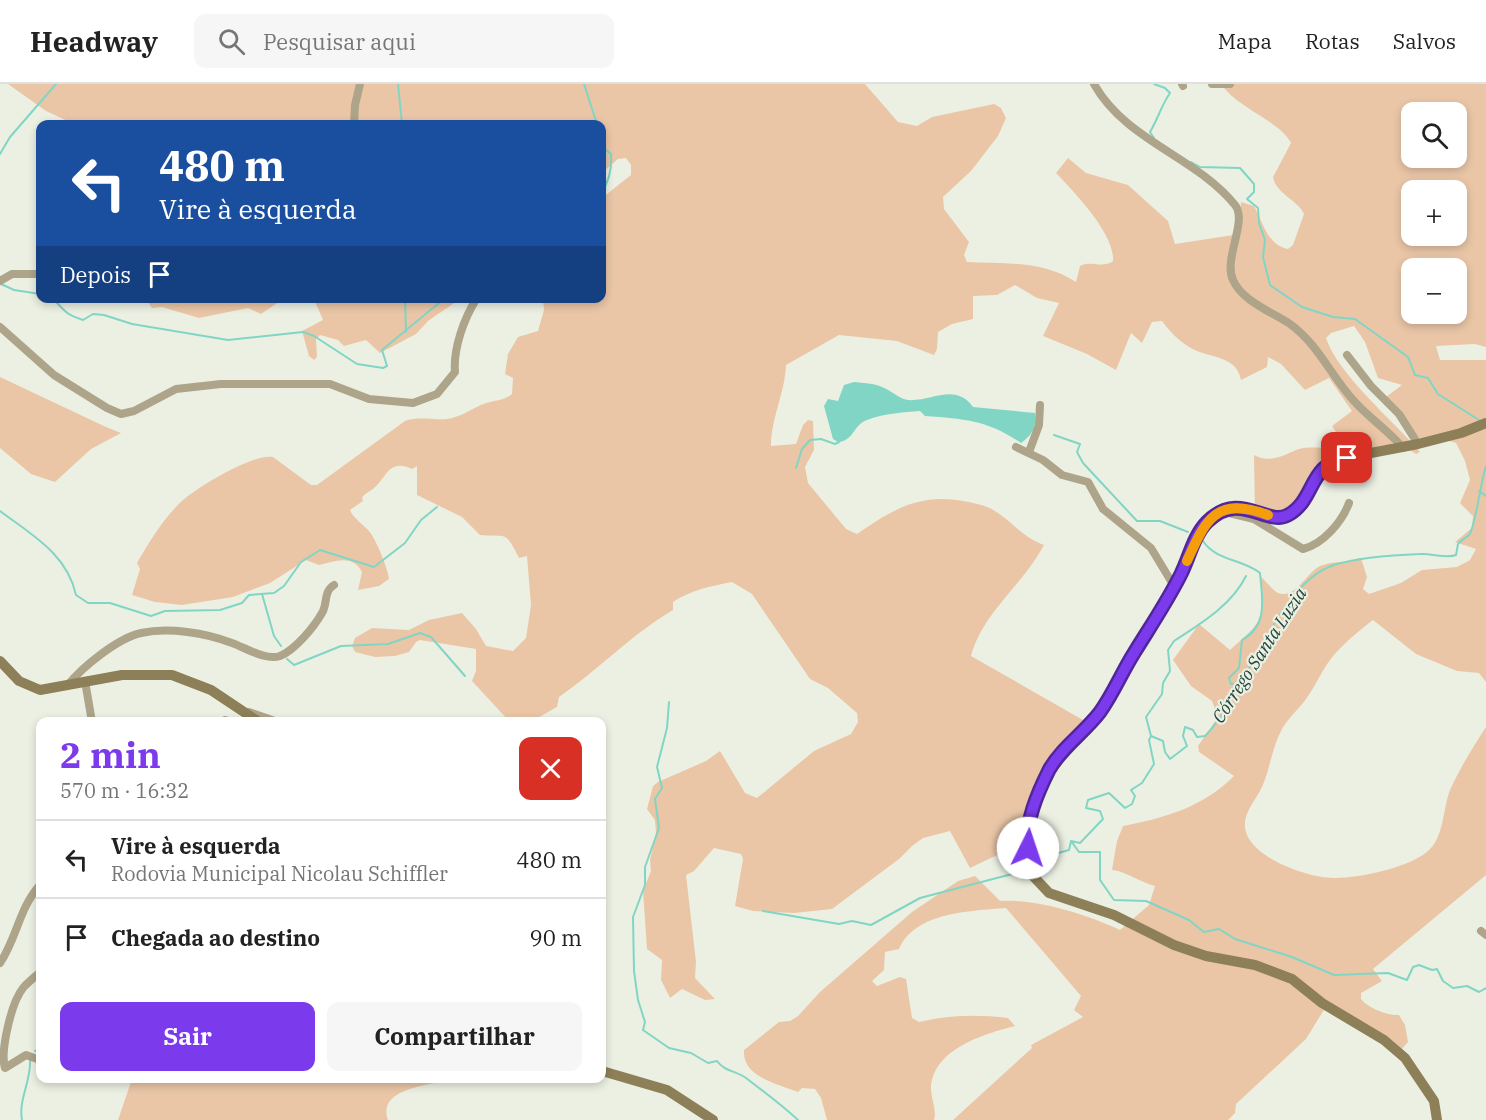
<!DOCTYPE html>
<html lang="pt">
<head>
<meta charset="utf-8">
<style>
  body { margin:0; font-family:"IBM Plex Serif",serif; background:#f6f6f6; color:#222; height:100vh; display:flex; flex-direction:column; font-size:22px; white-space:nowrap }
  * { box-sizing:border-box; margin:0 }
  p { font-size:20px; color:#767676 }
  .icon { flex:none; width:33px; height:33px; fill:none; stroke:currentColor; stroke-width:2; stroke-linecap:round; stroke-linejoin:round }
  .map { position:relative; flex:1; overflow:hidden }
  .panel { position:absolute; left:36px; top:633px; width:570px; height:366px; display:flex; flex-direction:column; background:#fff; border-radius:12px; box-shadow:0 3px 9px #0003 }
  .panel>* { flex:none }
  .top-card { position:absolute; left:36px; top:36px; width:570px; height:183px; border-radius:12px; box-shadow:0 3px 9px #0003; background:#1a4fa0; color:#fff; overflow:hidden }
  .tools { position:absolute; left:1401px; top:18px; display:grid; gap:12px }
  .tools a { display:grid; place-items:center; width:66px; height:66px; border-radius:12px; background:#fff; box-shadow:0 3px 9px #0003; font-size:30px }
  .pin { position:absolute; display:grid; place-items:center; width:51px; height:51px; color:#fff; margin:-26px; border-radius:12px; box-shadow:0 3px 9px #0006 }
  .me { position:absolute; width:66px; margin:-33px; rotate:4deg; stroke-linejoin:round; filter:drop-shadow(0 0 4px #0008) }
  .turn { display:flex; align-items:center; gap:21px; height:126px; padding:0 24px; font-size:27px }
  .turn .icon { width:78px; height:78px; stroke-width:2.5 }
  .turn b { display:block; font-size:42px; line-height:51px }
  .then { display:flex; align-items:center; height:57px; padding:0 24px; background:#0003; gap:12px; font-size:22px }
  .round { display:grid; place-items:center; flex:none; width:63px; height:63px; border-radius:12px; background:#f6f6f6 }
  .head { display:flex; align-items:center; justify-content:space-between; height:102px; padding:0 24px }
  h1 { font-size:36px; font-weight:700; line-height:45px; color:#7c3aed }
  .button { display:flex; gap:12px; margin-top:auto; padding:12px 24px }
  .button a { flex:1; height:69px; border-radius:12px; background:#7c3aed; color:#fff; font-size:24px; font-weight:700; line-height:69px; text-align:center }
  .button a+a { background:#f6f6f6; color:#222 }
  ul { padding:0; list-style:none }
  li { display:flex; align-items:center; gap:18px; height:78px; padding:0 24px; border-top:2px solid #e0e0e0 }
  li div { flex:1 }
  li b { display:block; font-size:22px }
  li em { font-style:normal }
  header { display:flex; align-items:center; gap:36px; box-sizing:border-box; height:84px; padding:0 30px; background:#fff; border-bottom:2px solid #e0e0e0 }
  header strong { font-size:28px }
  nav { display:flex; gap:33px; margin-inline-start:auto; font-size:21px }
  .search { width:420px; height:54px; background:#f6f6f6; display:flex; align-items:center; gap:15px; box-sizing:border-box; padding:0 21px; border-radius:12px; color:#767676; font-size:22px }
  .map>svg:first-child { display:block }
</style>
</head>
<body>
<header>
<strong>Headway</strong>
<div class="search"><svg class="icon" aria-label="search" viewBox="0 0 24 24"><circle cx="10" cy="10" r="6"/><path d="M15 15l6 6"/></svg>Pesquisar aqui</div>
<nav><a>Mapa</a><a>Rotas</a><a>Salvos</a></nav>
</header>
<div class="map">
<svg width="1486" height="1036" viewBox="0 0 1486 1036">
  <rect width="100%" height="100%" fill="#ecf0e3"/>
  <path fill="#eac6a7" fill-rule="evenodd" d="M 8,0 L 865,0 L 898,38 L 917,42 L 932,33 L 994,20 L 1001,24 L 1006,34 L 998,52 L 971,87 L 943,113 L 944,125 L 969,158 L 964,171 L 967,178 C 1005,180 1042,176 1076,198 L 1080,182 C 1090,176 1103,185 1113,177 C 1115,150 1074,108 1056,89 L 1068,74 L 1086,89 L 1128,101 L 1168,137 L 1175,160 L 1240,150 L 1241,118 L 1254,122 C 1263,138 1267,161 1288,165 L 1293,161 L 1304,130 C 1298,116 1276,110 1273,93 L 1291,59 C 1280,37 1237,24 1221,0 L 1486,0 L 1486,263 L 1475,260 L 1436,262 L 1440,276 L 1486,276 L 1486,598 L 1479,589 L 1457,587 L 1416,570 L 1373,536 C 1358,548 1342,560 1330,576 C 1321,588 1315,603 1306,615 C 1299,625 1287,635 1281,647 C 1272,664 1270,685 1262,703 C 1256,716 1243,729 1245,744 C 1249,774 1310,795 1335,794 C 1360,794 1413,783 1430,765 C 1444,751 1443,724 1450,706 C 1460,684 1473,663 1486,643 L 1486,791 L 1373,885 L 1382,897 L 1361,909 L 1361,915 C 1368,924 1388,932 1399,931 L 1405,941 L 1408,958 L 1400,967 L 1325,924 L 1306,955 L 1236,1020 L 1235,1029 L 1228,1036 L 953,1036 L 1032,964 L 1031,961 L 1083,933 L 1074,926 L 1081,912 L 1006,824 C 970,827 915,828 899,865 L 885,868 L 884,886 L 872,897 L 877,902 L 900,893 L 906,895 L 912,934 L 919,938 C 950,931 976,930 1008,934 L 1015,942 C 984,950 933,965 931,1004 C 931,1015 937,1026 934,1036 L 827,1036 L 821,1014 L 815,1005 L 802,1004 L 798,1008 C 778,1000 742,993 744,966 L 779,938 L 790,937 L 798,932 L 820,908 L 912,828 L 958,797 L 975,792 L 1000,817 C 1038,815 1085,830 1120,846 L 1149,821 L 1155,802 C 1139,798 1128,788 1112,786 L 1117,757 L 1123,742 C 1165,734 1203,723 1234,692 L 1199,668 L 1198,662 L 1218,633 L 1212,617 L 1191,602 L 1173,576 L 1199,540 L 1230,566 C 1261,538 1266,537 1261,493 C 1266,497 1272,506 1278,509 C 1295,516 1307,488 1320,482 C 1332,477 1348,479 1361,474 L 1367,493 L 1363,505 L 1369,510 L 1401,499 L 1422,486 L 1457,483 L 1470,476 L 1476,465 L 1455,458 L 1472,444 L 1473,432 L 1460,419 L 1470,396 L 1465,377 L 1456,359 L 1444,355 L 1425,361 L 1386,313 L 1402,301 L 1378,294 L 1365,258 L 1354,242 L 1331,249 L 1326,254 C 1339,292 1393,336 1420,368 L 1416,370 L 1394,356 L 1386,370 L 1337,381 L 1295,431 L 1276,439 L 1255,432 L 1254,371 C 1271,380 1283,371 1299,365 C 1309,362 1328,364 1338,366 L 1338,351 L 1332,342 L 1352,327 L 1329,294 L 1305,306 L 1281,280 L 1268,273 L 1267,283 L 1241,296 C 1236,270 1208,275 1189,263 C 1178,256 1170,248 1162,237 L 1152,238 L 1142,259 L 1131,249 L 1116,286 L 1087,270 L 1043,252 L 1059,219 L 1037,214 L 1015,201 L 997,211 L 973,212 L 973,235 L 952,240 L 938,248 L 937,265 L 934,271 L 897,257 L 839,251 L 786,281 C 785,309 771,334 771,362 L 796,360 L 803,341 L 808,336 L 813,337 L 814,366 L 805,383 L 808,399 L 846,445 L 857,450 C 895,424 921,408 969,418 C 977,420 988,422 995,427 C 1014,439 1022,453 1044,461 C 1023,501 983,528 971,572 L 1090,640 L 1058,680 L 1022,755 L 1014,763 L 970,784 L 950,747 L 923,754 L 912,762 L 899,775 L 832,825 L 794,829 L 753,827 L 735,822 L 743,775 L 741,770 L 714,764 L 694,787 L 686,791 L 696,878 L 695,894 L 715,915 L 705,916 L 682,905 L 670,914 L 661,896 L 662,876 L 647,865 L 643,807 L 651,787 L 650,776 L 656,749 L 655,736 L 647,725 L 653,702 L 658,698 L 706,677 L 720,667 L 745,709 L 757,714 L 814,667 L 851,650 L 858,638 L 857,629 L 828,604 L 810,595 L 752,510 L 732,498 C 711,502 691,506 673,518 L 673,526 C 632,550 598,586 559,613 L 557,623 L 532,637 L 509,637 L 472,597 L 476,587 L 476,565 L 420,556 L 416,558 L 409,568 L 395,572 L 375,573 L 355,568 L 352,562 L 355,554 L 372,544 L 409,546 L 429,536 L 462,529 L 476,545 L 486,562 L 513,567 L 526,554 L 531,521 L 527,472 L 519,474 C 504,445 508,454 480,451 L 462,433 L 417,411 L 417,382 L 412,385 C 388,374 387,394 373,405 C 369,408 365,409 362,414 L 363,417 L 350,426 C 353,434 363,440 369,447 C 376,455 388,485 389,495 L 379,502 L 358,506 L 362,488 C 353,470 335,477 319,481 L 306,476 L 270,499 L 233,513 L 182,521 L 155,518 L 132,511 L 140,485 L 137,479 C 149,458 165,432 183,416 C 199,402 254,369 273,373 L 311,401 L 317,401 L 405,337 C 417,332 433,336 447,335 C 462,333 472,324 486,319 C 496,316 503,317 512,310 L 513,294 L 505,290 L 508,270 L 518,253 L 538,247 L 544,226 L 543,215 L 602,214 L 602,114 L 631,91 L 631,81 L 626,74 L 618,75 L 602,89 L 602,40 L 74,40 L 46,27 ZM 1412,28 L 1456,28 L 1456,74 L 1412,74 ZM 1412,106 L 1456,106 L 1456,152 L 1412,152 ZM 1412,184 L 1456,184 L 1456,230 L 1412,230 Z
    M 146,215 L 283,215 L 261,230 L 248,224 L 199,234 L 162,223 L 152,224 Z
    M 314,215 L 313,215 L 460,215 L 428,237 L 416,250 L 380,269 L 366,256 L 344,262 L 338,256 L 320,251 L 316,255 L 317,273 L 314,276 L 309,272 L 302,247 L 323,236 Z
    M 0,293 L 106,343 L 121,349 L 91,365 L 55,398 L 31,390 L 0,364 Z
    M 132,995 L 132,994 L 436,995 L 434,999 C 416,1003 378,1009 388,1036 L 118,1036 Z"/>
  <path fill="#81d5c5" d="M 854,298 C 863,299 874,299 882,303 C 891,306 899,315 908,316 C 931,318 955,298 973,323 L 1035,329 C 1037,343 1032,351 1021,359 C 987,336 965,335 925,332 L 920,327 C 904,328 881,330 867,336 C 853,341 854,357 838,358 L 833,355 L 824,322 L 828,315 L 838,317 L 844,301 Z"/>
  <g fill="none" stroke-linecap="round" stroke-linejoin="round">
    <path stroke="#81d5c5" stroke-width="2" d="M 398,0 L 402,40
      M 584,0 L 597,40
      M 1154,0 L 1165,4 L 1170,9 C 1161,22 1158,35 1150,48 L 1154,54
      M 602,55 L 604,64 L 611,70 C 612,86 609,95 602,109
      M 0,70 L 10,53 L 56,0
      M 1191,78 L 1200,83 L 1240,84 L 1254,100 L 1254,108 L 1247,115 L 1258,124 L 1259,139 L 1265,156 L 1263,173 L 1270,201 L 1302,223 L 1333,233 L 1355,235 L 1408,273 L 1415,291 L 1428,294 L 1438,310 L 1479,336
      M 1,200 L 14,206 L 40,210
      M 52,214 C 66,227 64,230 83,236 L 93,230 L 104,231 L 132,240 L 228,256 L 303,248 L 314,252 L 357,280 L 383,284 L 387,282 L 382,266 L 445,214
      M 405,214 L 406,248
      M 1054,351 L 1080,360 L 1077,368 L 1083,379 L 1137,437 L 1160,437 L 1188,448
      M 796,384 L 802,365 L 810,356 L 821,355 L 835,360 L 839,358
      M 1479,407 L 1486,412
      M 0,427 C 32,451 67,470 76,511 L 88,519 L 110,519 L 151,532 L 165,527 L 220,526 L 242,519 L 249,511 L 274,509 L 284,502 L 301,478 L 320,466 L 374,483 L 405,459 L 421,436 L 437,423
      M 1203,457 C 1216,477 1243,475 1260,489 C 1262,514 1269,541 1242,556 L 1239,584 L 1229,594 L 1231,600 L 1243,599
      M 262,510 L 274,552 L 281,562
      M 287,575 L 294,581 L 341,562 L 388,560 L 420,549 L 431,553 L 465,592
      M 669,618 L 667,644 L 657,683 L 662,704 L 655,715 L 659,744 L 645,783 L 645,801 L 633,833 L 634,887 L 638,916 L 645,938 L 643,946 L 669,964 L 691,969 L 708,979 L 717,977 C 724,987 736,987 746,994 C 764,1008 781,1020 798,1036
      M 1151,652 L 1163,657 L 1165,668 L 1170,675 L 1187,662 L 1183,652 L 1185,643 L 1193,646 L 1197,653 L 1205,652 C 1247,609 1277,499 1334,481 C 1360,473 1393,471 1420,470 C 1431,469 1447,475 1456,471 L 1458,460 C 1461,456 1466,454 1469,451 C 1475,445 1481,396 1486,382
      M 1151,652 L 1146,633 L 1162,610 L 1163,599 L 1170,587 L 1168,566 L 1174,557 C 1200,540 1232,521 1246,492
      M 1071,757 L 1079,768 L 1100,768 L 1100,796 L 1114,816 L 1146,817 L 1189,836 L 1204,848 L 1219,845 L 1235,855 L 1292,873 L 1334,891 L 1388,889 L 1407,896 L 1413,883 L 1419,881 L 1432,886 L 1437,885 L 1443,897 L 1453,904 L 1467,902 L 1479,908 L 1486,904
      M 1071,757 L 1080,759 L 1103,735 L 1100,727 L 1086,724 L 1088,716 L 1109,709 L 1125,724 L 1132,720 L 1135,712 L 1131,706 L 1142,699 L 1154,680 L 1149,656 L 1151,652
      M 1036,775 L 1069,766 L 1071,757
      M 763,827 L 839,840 L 852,837 L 871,841 L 920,814 L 1016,789 L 1025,781
      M 35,967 L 40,964
      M 22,1036 C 18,1015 32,996 30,974"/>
    <path stroke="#ada489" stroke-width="8" d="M 1094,0 C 1126,57 1195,72 1235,121 C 1248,137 1223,175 1233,196 C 1242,217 1272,228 1290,240 C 1318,260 1331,292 1354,317 C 1369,334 1388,346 1403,364
      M 1182,0 L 1183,2
      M 1212,0 L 1230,0
      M 354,40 L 355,21 L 360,0
      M 0,197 L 12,190 L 40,190
      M 0,243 L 54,291 L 107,324 L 121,330 L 134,327 L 176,305 L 221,300 L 330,300 L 369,315 L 413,319 L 437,310 L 455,288 C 453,265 464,234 477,214
      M 1347,271 L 1371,302 L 1399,330 L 1418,360
      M 1016,363 L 1043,376 L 1062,391 L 1088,398 L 1103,425 L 1151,464 L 1174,502
      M 1029,368 L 1039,341 L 1040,321
      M 1225,428 L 1254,435 L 1303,465 C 1323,460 1342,438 1349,419
      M 85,597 L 92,638
      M 67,602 C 82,583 118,554 141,549 C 169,543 206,549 232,559 C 246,564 266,577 280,572 C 295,566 314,543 322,529 C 328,519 323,508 334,501
      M 249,628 L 278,638
      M 225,636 L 231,638
      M 1481,847 L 1486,851
      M 0,879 C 17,854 19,824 40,801
      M 40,888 C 35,893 28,898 23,904 C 11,919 0,968 5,984 L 26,971 L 40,976"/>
    <path stroke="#8d7f58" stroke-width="10" d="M 0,577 L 19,597 L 40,606 L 122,591 L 172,591 L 211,606 L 259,638
      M 602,987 L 667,1006 L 713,1036
      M 1437,1036 L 1434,1017 L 1405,974 L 1384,956 L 1322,919 L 1292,895 L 1255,881 L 1206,872 L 1174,861 L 1114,831 L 1049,809 L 1034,793 L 1027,755 L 1031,730 L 1044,698 L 1054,677 L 1090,639 L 1108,615 L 1181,491 L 1202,443 L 1216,430 L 1233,424 L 1249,424 L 1274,433 L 1287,432 L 1298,421 L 1329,377 L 1418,360 L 1461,349 L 1486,339"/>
  </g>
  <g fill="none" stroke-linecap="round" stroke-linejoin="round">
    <defs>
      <path id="route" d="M 1028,764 C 1025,738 1037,710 1049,686 C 1061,664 1085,648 1100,628 C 1113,610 1122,588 1134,569 C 1150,543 1167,518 1181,490 C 1189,474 1194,451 1207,438 C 1240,405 1266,443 1288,431 C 1316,416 1308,379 1347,374"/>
    </defs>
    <use href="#route" stroke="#51269a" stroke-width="15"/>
    <use href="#route" stroke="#7c3aed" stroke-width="10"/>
    <path stroke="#f59e0b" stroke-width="10" d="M 1187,477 C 1206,435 1216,412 1268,431"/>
  </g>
  <g text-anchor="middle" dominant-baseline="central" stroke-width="4.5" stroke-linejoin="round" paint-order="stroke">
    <g font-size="18" font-style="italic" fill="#204740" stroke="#ecf0e3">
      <text transform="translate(1259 571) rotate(-57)">Córrego Santa Luzia</text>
    </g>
  </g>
</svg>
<div class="tools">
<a><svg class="icon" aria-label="search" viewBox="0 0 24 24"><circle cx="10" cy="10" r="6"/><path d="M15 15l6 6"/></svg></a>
<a>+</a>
<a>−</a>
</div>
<div class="pin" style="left:1347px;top:374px;background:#d93025"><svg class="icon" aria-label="arrive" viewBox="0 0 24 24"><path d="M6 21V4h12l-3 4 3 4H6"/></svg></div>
<svg class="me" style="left:1028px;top:764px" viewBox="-20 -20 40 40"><circle r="19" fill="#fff"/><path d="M0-13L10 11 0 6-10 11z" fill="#7c3aed"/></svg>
<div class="top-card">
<div class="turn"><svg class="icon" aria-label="left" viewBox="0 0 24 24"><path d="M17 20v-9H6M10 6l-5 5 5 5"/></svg><div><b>480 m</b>Vire à esquerda</div></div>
<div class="then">Depois<svg class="icon" aria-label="arrive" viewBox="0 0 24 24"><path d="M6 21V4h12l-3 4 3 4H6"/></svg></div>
</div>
<section class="panel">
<div class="head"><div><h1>2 min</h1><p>570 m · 16:32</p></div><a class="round" style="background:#d93025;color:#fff"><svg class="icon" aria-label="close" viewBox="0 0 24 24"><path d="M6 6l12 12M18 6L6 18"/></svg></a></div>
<ul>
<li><svg class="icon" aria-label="left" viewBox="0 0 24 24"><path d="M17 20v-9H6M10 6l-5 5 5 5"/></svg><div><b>Vire à esquerda</b><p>Rodovia Municipal Nicolau Schiffler</p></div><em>480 m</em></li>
<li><svg class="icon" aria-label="arrive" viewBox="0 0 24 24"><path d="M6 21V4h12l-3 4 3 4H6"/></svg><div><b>Chegada ao destino</b></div><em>90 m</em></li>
</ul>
<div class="button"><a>Sair</a><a>Compartilhar</a></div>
</section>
</div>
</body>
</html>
